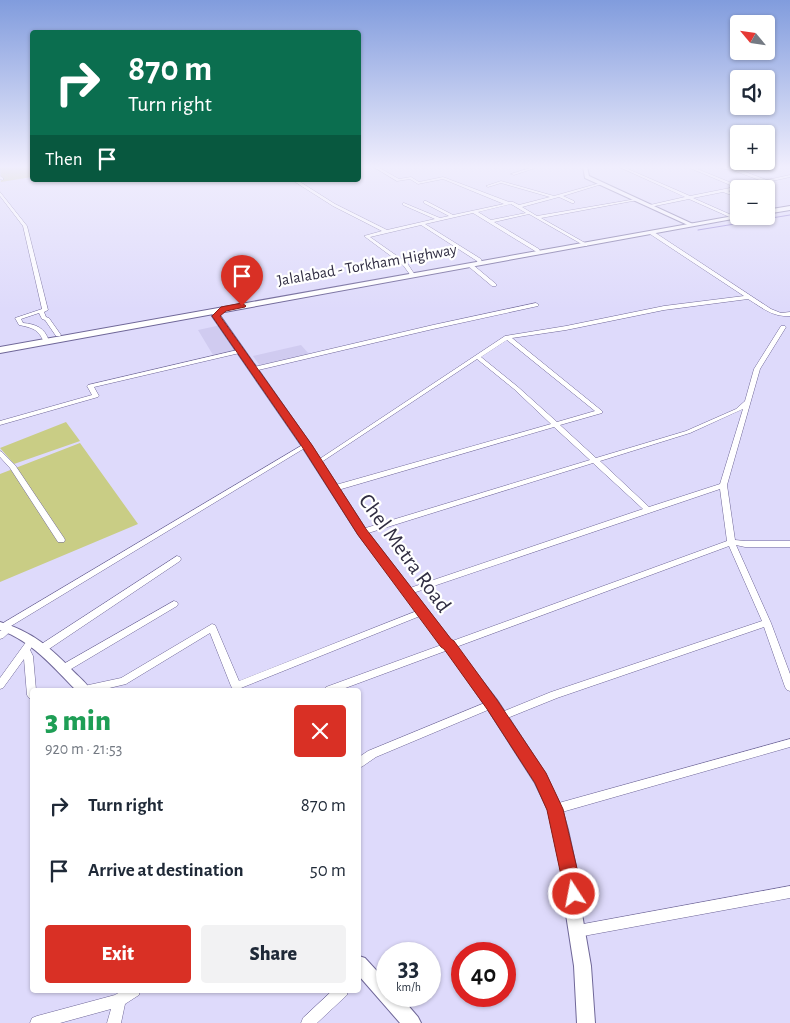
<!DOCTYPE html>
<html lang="en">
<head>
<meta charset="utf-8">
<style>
  body { margin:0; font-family:"Alegreya Sans",sans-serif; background:#f2f2f3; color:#1f2937; height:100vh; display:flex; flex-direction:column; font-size:19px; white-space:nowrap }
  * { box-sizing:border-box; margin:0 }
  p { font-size:16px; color:#747a83 }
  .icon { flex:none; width:28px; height:28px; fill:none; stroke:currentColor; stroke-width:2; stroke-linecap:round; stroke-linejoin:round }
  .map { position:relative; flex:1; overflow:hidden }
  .drawer { position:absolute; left:30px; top:688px; width:331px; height:305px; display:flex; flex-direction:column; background:#fff; border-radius:5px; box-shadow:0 1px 4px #0004 }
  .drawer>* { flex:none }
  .hud { position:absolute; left:30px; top:30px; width:331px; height:152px; border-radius:5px; box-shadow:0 1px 4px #0004; background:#0b6e4f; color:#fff; overflow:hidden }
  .needle { width:32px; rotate:299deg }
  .controls { position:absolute; left:730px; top:15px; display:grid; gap:10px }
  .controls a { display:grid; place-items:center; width:45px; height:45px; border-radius:5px; background:#fff; box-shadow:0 1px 4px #0004; font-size:25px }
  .speed { position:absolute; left:376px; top:942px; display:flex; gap:10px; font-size:25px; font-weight:700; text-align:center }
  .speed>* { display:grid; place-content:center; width:65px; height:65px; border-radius:50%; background:#fff; box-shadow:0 1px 4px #0004; line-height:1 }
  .speed small { font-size:12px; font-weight:400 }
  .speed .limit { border:8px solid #d22; background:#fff; color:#111 }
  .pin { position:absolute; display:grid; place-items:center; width:42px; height:42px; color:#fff; margin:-51px -21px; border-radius:50% 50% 50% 0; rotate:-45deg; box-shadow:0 0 5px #0007 }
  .pin .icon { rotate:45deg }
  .me { position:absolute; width:55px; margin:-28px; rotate:349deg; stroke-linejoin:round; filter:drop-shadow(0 0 4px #0008) }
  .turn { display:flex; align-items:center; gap:18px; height:105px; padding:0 15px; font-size:22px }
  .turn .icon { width:65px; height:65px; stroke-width:2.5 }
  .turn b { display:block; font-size:35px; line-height:42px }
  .then { display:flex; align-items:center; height:48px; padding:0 15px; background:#0003; gap:10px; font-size:19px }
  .round { display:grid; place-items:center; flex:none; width:52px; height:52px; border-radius:5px; background:#f2f2f3 }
  .overview { display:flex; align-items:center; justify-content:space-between; height:85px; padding:0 15px }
  h1 { font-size:30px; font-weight:800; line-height:38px; color:#1e9e55 }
  .action { display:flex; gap:10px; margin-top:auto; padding:10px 15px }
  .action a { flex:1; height:58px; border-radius:5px; background:#d93025; color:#fff; font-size:20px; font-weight:800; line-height:58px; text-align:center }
  .action a+a { background:#f2f2f3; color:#1f2937 }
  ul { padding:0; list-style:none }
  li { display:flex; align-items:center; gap:15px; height:65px; padding:0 15px }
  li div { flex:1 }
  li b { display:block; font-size:19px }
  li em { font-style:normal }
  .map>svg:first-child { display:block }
</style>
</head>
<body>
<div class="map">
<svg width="790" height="1023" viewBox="0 0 790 1023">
  <rect width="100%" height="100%" fill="#dedafb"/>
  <path fill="#d0cbf0" d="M 221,325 L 236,350 L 213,355 L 198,330 Z
    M 301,345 L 310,355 L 261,367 L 253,356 Z"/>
  <path fill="#c9cd85" d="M 0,166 L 32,166 L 32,177 L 1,182 Z
    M 66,422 L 80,441 L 14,464 L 0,448 Z
    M 80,443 L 138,524 L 0,582 L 0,474 Z"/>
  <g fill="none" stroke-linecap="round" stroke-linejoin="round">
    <path stroke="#8878cd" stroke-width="1" d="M 698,230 L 790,215"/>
    <defs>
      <path id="street" d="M 372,166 L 376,166 L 399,179 L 411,177 L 419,182 L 443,177 L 509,202 L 513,202 L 519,205 L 550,197 L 501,183 L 488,187 L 486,186 L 501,181 L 554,196 L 600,183 L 602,184 L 563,196 L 574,201 L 574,203 L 572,203 L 559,197 L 522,207 L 537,216 L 636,199 L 638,200 L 541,218 L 587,244 L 587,246 L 585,246 L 529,214 L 494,222 L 539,249 L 541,253 L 539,254 L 535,251 L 473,213 L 425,224 L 481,259 L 482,263 L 480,264 L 478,264 L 477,261 L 421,225 L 370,237 L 407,263 L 415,275 L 413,276 L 411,276 L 403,265 L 364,236 L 382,231 L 333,206 L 292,180 L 297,180 L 335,204 L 387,230 L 435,219 L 403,205 L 403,203 L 404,203 L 440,218 L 449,216 L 424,203 L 424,201 L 426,201 L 453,215 L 504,204 L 443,179 L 418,184 L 410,179 L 397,181 ZM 511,204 L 526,213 L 491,220 L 478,212 Z
        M 536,166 L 541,166 L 514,175 L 511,174 Z
        M 617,166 L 621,166 L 690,196 L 735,187 L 685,166 L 690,166 L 739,186 L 762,181 L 735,171 L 715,167 L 713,166 L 736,169 L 756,166 L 740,170 L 767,180 L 790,175 L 790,177 L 728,191 L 739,195 L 739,198 L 723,192 L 693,198 L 736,217 L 736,219 L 734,219 L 689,199 L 650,207 L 650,205 L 685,197 Z
        M 0,176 L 3,178 L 3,180 L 0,179 Z
        M 0,192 L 27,226 L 48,310 L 44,312 L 46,317 L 49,318 L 61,335 L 60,336 L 56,336 L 45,320 L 42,319 L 39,313 L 21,319 L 23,323 C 36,324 45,328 49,341 L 48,342 L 44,342 C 38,329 33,328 19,325 L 15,318 L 42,309 L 23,226 L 0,196 Z
        M 650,232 L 654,232 L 771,309 L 781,313 L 790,312 L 790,316 C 772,317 763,308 748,299 L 664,310 L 566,330 L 512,338 L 602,411 L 602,413 L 560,425 L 596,458 L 686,431 L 736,409 L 745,401 L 754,369 L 781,326 L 785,326 L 786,327 L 760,369 L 727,485 L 735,540 L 745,541 L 790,541 L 790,547 L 745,547 L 736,545 L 771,623 L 790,674 L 790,691 L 787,690 L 785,687 L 764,627 L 557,698 L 500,721 L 497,720 L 495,717 L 497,714 L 551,692 L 762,621 L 729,546 L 340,690 L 324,690 L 326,687 L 727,541 L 720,489 L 410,594 L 404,594 L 403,592 L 404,590 L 643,509 L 593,463 L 365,534 L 359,534 L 358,532 L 359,530 L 590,460 L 554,427 L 338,490 L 332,490 L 331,488 L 332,486 L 551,424 L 514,389 L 477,359 L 320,463 L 318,464 L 315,462 L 505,336 L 566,326 L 664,306 L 744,296 L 650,234 ZM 507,340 L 595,411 L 557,422 L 518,387 L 481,357 ZM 743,409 L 720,484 L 649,507 L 600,461 L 690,433 Z
        M 468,264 L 472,264 L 496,284 L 496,286 L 492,286 L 468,266 Z
        M 536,303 L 539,305 L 538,306 L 433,329 L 254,371 L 251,369 L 254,367 L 433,325 Z
        M 242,349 L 245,351 L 244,352 L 94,387 L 99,396 L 98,397 L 0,425 L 0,421 L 92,395 L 87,386 L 88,385 Z
        M 306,443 L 309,445 L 308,446 L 11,626 L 13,629 L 3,638 L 0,639 L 0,631 L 2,630 L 0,629 L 0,625 Z
        M 0,451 L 2,452 L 15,465 L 64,538 L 65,540 L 64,542 L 58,542 L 10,468 L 0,457 Z
        M 177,556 L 180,557 L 181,559 L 180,561 L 46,651 L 43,652 L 40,651 L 38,648 L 40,645 Z
        M 174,601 L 177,602 L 178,604 L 177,606 L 66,672 L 63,673 L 60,672 L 58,669 L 60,666 Z
        M 422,609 L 425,610 L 426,612 L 425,614 L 236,690 L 233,689 L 231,686 L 210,633 L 126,684 L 101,690 L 79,690 L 81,687 L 84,686 L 121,678 L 212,624 L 215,625 L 216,627 L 239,681 Z
        M 32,637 L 35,638 L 36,640 L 30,650 L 33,656 L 36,690 L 32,690 L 32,699 L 29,698 L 27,695 L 24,659 L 3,688 L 0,689 L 0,678 L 29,638 Z
        M 492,700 L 495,701 L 497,704 L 495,707 L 376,757 L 363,766 L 359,768 L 359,757 L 368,751 Z
        M 790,739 L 790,747 L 555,814 L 551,813 L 550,809 L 551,805 L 555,804 Z
        M 790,886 L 790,898 L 578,937 L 574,935 L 572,931 L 574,927 L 578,925 Z
        M 123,990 L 140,990 L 139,995 L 125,1004 L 121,1023 L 107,1023 L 111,1009 L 60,1023 L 30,1023 L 32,1018 L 37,1016 L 115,995 Z
        M 333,990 L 348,990 L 347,995 L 317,1023 L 301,1023 L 303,1018 Z"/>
      <path id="secondary" d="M 583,166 L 587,166 L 589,176 L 695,225 L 690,226 L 585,178 Z
        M 213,314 L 219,314 L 311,445 L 366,530 L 497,700 L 545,773 L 562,809 L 568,830 L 582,894 L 581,908 L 591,966 L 595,1023 L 577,1023 L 574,966 L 565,908 L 566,894 L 548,810 L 535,783 L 487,708 L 445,648 L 358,534 L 301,445 L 212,316 Z
        M 0,622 C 33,632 51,648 74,672 C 80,678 87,683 90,690 L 76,690 C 53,667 32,641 0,630 Z
        M 359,956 L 365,958 L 388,983 L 388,996 L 400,996 L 418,1017 L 421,1023 L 400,1023 L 359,976 Z"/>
      <path id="highway" d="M 790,206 L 790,210 L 766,214 L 766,210 Z
        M 739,215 L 749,216 L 0,353 L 0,347 Z"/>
    </defs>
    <use href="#street" stroke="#6f6798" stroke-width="1"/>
    <use href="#secondary" stroke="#6f6798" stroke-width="2"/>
    <use href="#highway" stroke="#6f6798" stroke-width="2"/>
    <use href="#street" fill="#fff" fill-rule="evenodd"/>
    <use href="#secondary" fill="#fff" fill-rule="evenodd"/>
    <use href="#highway" fill="#fff" fill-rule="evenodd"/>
  </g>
  <linearGradient id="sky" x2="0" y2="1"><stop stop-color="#819cdd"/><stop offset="0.54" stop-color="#f0eefd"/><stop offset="1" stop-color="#f0eefd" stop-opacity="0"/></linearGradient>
  <rect width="790" height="309" fill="url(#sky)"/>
  <path fill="#d93025" stroke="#8d1f18" d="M 242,303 L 246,306 L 245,307 L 226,311 L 220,316 L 312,445 L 366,529 L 451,639 L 454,641 L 497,700 L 546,773 L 563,809 L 583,894 L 580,900 L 574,903 L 567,900 L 565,894 L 547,810 L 535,783 L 487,709 L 444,649 L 441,647 L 358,535 L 301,445 L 212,316 L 221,307 Z"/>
  <g text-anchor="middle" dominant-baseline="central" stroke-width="4.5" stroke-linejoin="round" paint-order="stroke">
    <g font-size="16" fill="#302d42" stroke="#fff">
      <text transform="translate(367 265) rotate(-10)">Jalalabad - Torkham Highway</text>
    </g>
    <g font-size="22" fill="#302d42" stroke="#fff">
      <text transform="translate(405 553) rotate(54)">Chel Metra Road</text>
    </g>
  </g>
</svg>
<div class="controls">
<a><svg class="needle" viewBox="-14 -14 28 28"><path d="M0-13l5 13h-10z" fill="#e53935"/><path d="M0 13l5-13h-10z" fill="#747a83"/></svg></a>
<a><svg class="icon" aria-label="sound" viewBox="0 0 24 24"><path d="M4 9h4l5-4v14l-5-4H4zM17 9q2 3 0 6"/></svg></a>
<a>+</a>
<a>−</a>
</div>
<div class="speed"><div>33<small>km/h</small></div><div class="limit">40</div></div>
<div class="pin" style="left:242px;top:306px;background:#d93025"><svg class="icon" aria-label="arrive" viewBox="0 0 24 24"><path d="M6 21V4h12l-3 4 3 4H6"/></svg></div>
<svg class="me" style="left:574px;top:894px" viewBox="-20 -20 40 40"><circle r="17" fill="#d93025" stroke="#fff" stroke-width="3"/><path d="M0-11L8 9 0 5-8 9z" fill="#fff"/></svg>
<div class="hud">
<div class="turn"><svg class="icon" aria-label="right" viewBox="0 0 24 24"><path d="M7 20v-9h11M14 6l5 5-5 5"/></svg><div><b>870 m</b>Turn right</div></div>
<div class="then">Then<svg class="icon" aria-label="arrive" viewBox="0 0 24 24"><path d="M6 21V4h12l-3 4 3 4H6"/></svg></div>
</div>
<section class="drawer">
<div class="overview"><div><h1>3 min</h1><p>920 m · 21:53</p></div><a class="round" style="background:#d93025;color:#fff"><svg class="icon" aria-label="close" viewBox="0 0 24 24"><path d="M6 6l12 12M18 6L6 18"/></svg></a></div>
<ul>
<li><svg class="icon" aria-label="right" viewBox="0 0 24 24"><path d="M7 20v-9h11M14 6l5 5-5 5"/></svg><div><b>Turn right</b></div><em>870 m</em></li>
<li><svg class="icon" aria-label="arrive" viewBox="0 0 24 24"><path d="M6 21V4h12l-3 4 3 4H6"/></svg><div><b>Arrive at destination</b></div><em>50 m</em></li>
</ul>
<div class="action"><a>Exit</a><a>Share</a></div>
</section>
</div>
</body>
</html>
